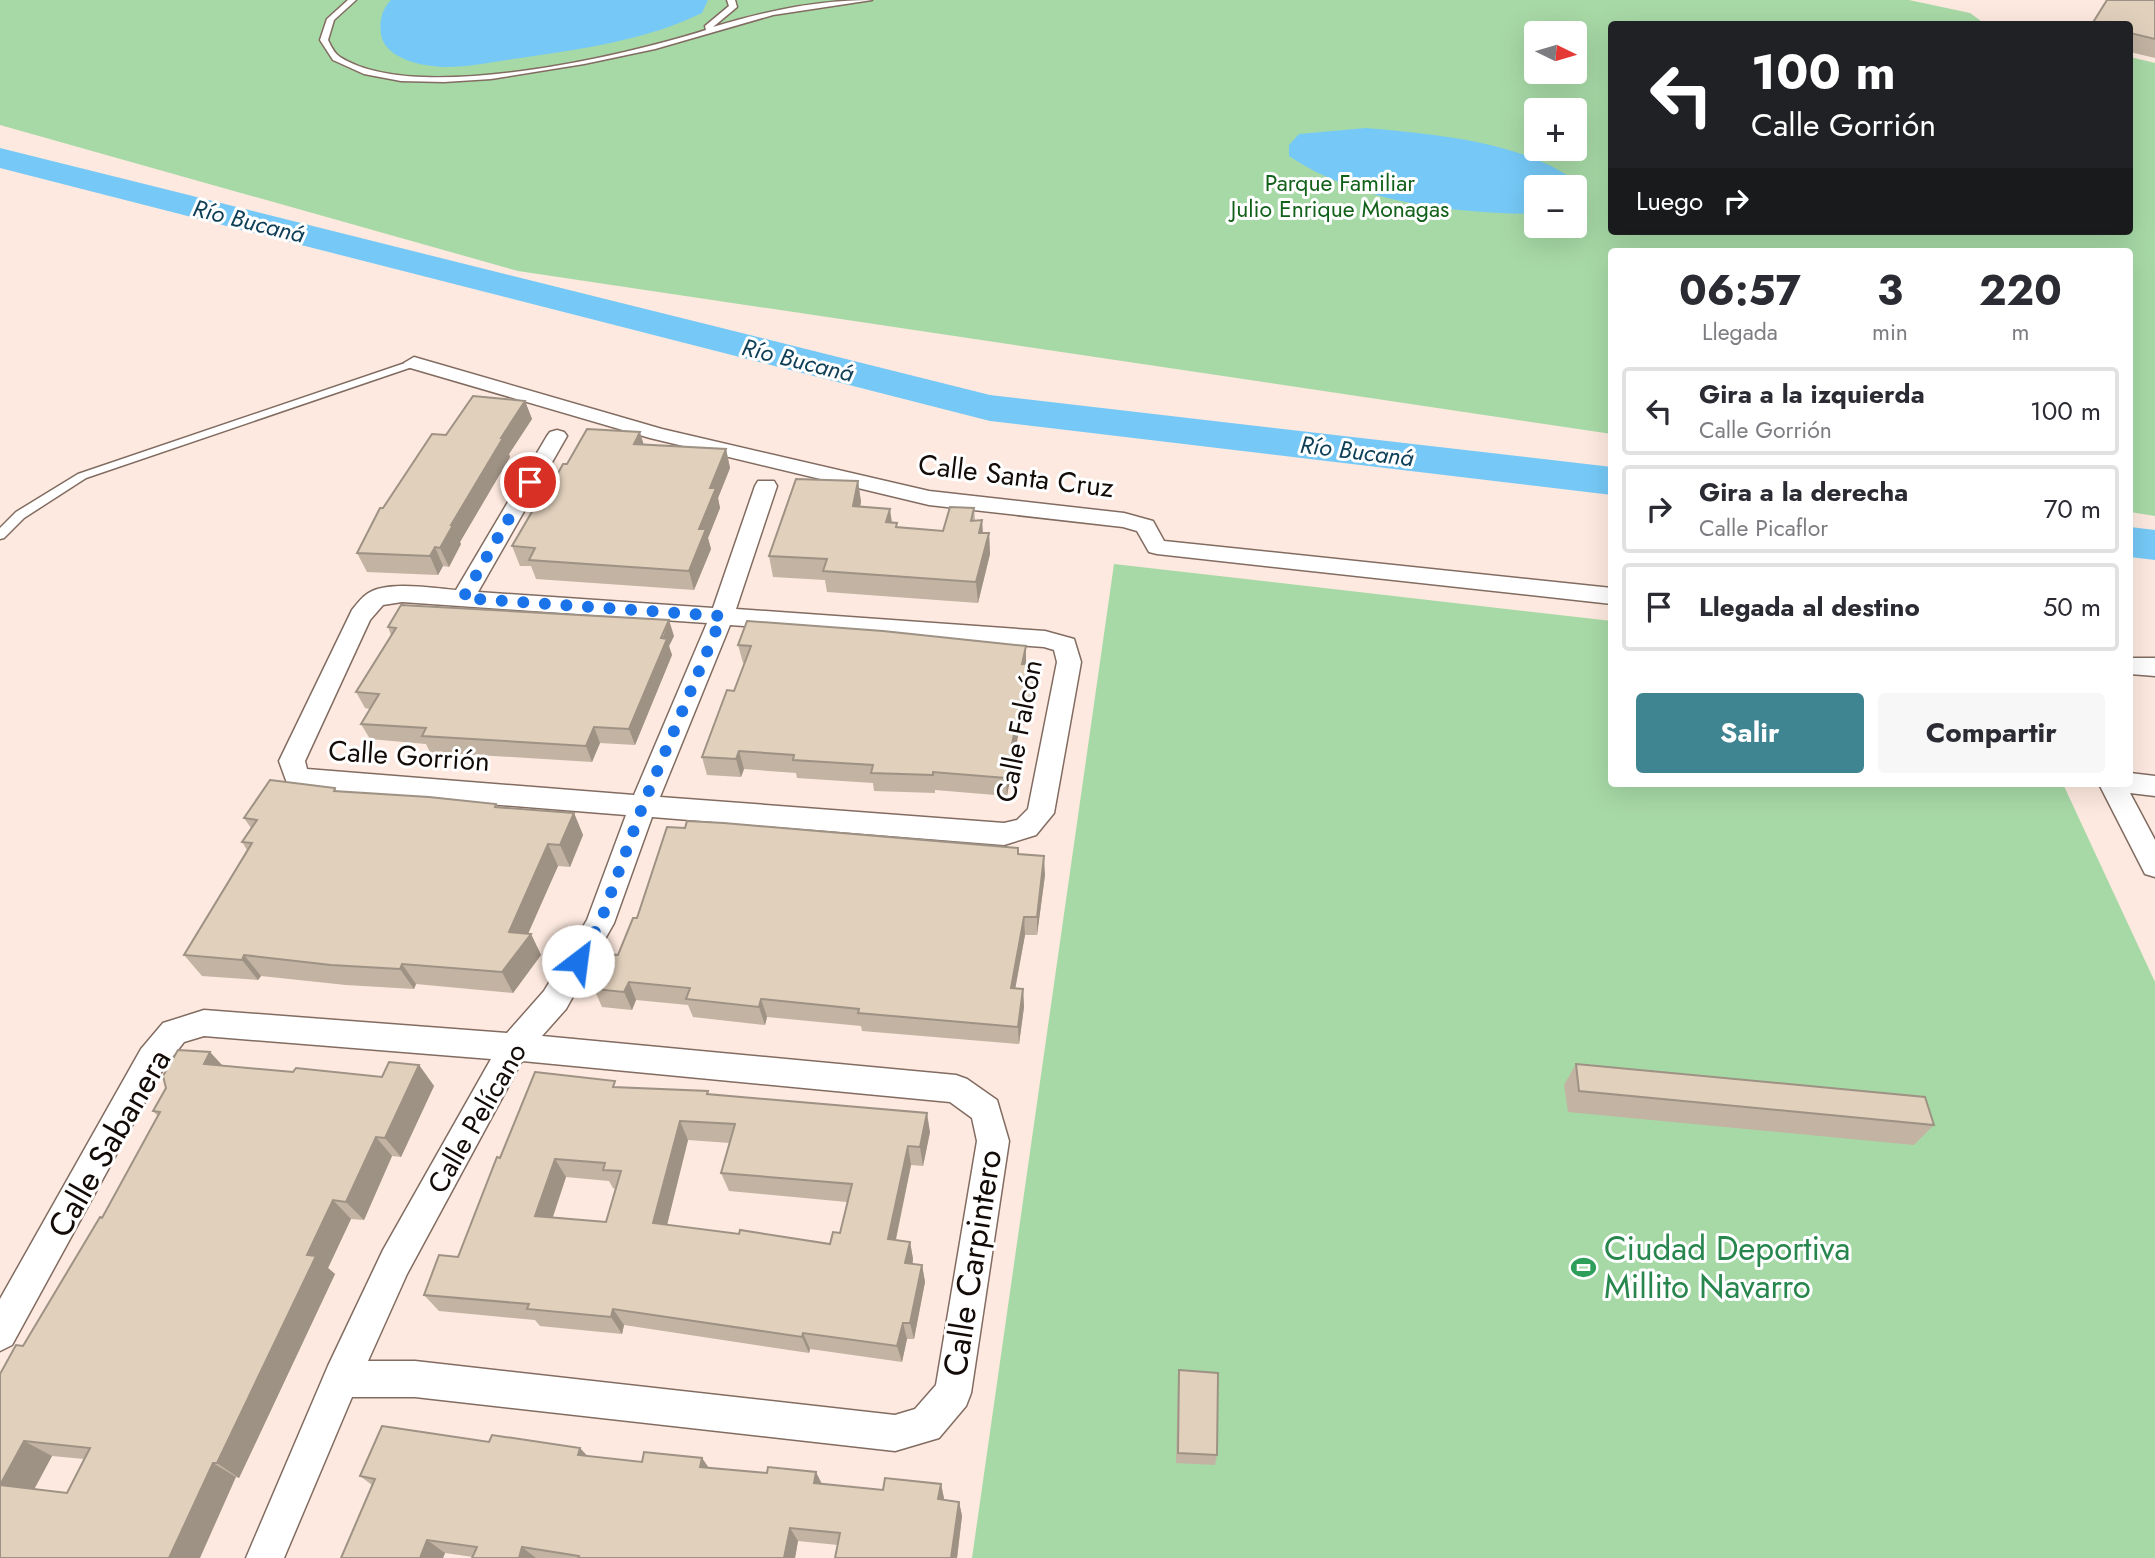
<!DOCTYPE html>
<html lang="es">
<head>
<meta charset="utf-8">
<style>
  body { margin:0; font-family:Jost,sans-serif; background:#f7f7f7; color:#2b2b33; height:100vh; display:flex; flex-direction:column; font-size:26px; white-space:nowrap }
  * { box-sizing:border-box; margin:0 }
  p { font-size:23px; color:#7c7c81 }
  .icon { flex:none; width:38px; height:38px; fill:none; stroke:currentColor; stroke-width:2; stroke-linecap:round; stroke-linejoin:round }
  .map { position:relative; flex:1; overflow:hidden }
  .side { position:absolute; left:1608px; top:248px; width:525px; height:539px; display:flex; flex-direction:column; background:#fff; border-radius:7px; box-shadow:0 7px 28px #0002 }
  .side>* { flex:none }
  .hud { position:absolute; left:1608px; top:21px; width:525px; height:214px; border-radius:7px; box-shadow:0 7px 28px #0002; background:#202124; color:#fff; overflow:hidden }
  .needle { width:46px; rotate:95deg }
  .tools { position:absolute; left:1524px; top:21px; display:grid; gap:14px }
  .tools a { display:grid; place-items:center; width:63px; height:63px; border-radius:7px; background:#fff; box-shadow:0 7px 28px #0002; font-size:35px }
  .pin { position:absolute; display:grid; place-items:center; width:60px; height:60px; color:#fff; margin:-30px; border:4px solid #fff; border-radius:50%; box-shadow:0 2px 7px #0007 }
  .me { position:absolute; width:77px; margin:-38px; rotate:30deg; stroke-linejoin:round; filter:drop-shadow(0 0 5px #0008) }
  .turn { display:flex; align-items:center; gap:24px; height:147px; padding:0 28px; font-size:32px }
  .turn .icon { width:91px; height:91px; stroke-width:2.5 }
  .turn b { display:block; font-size:49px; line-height:60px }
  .then { display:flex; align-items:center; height:66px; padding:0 28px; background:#0003; gap:14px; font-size:26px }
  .eta { display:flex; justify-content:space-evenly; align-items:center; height:119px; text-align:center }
  .eta b { font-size:42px; font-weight:700; line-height:49px }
  .cta { display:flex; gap:14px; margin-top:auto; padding:14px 28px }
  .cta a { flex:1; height:80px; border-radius:7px; background:#3f8491; color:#fff; font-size:28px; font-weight:700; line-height:80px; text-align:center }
  .cta a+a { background:#f7f7f7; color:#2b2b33 }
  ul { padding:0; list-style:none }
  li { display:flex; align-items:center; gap:21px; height:88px; margin:0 14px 10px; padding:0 14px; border:4px solid #e1e1e2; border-radius:7px }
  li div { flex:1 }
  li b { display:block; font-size:26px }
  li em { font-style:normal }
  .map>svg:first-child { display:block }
</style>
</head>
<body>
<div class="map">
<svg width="2155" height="1558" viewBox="0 0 2155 1558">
  <rect width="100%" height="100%" fill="#fde9df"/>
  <path fill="#a7d9a6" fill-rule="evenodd" d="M 0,0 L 1909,0 L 1970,13 L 1985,24 L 1612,24 L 1612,231 L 2130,231 L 2130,57 L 2155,63 L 2155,516 L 2130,512 L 2130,252 L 1612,252 L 1612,434 L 518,271 L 0,125 ZM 1536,33 L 1575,33 L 1575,72 L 1536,72 ZM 1536,110 L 1575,110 L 1575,149 L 1536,149 ZM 1536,187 L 1575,187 L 1575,226 L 1536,226 Z
    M 1114,564 L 1612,621 L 1612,784 L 2063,784 L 2155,982 L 2155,1558 L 972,1558 Z"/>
  <path fill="#76c9f7" d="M 391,0 L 708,0 L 702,13 C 647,40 582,49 521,58 C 496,61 471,67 447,67 C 424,67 384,59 381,34 C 379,21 382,9 391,0 Z
    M 1366,128 C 1433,134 1536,142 1586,190 L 1585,201 L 1575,208 L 1575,187 L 1536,187 L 1536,214 C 1453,213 1361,204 1289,156 L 1289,145 L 1299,134 Z"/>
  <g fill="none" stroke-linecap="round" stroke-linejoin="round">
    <path fill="#76c9f7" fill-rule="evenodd" d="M 0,148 L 990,395 L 1612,467 L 1612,495 L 990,421 L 0,168 Z
      M 2130,527 L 2155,530 L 2155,560 L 2130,557 Z"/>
    <defs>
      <path id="lane" d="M 348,0 L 356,0 L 334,20 L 328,40 C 331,46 334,53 340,57 C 415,105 624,56 706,30 L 705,26 L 729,6 L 727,0 L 735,0 L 737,7 L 713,27 C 765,11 818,0 872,0 L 773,15 L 655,49 L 584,64 L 491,79 L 444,82 L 401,81 L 364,74 L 333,60 L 320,40 L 327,19 Z
        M 414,360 L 418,361 L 418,365 L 86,478 L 24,518 L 4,538 L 0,539 L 0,528 L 16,512 L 78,474 Z"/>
      <path id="street" d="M 414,357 L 662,429 L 929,491 L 1124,513 L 1153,521 L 1164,541 L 1612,588 L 1612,604 L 1157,554 L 1149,552 L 1137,531 L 1123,527 L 929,505 L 650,438 L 407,367 L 404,363 Z
        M 557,430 L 564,432 L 567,436 L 478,592 L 713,608 L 755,486 L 758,481 L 774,481 L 777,486 L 736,609 L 1045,631 L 1074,639 L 1081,662 L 1054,813 L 1036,835 L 1004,845 L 652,817 L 614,923 L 566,1009 L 542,1036 L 956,1075 L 967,1079 L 997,1100 L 1009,1141 L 971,1393 L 966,1406 L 939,1438 L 895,1451 L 415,1397 L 352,1397 L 284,1558 L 246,1558 L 328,1366 L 383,1250 L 491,1059 L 204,1036 L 184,1042 L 163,1069 L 12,1345 L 0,1351 L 0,1299 L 141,1049 L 163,1023 L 204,1010 L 507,1033 L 544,991 L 587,920 L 626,815 L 312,790 L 287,783 L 279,761 L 352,610 C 356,605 361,598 367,594 C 385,580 434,588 456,590 L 547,436 L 550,432 ZM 402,602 L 707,623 L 634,795 L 307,769 L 305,761 L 370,620 L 383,605 ZM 730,625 L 1044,647 L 1054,650 L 1057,662 L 1028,809 L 1017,820 L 1004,823 L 660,797 ZM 522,1061 L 950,1102 L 972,1118 L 977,1141 L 936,1385 L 915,1409 L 895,1415 L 415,1361 L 368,1361 L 407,1274 Z
        M 2130,658 L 2155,658 L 2155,676 L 2130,674 Z
        M 2130,773 L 2155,776 L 2155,796 L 2130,793 L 2155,840 L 2155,877 L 2145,874 L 2099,784 L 2130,784 Z"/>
    </defs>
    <use href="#lane" stroke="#826c61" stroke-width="3"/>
    <use href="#street" stroke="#826c61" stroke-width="3"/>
    <use href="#lane" fill="#fff" fill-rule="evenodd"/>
    <use href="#street" fill="#fff" fill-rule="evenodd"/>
  </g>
  <path fill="#c2b3a2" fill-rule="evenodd" d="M 2155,0 L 2155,58 L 2130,52 L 2130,24 Z
    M 525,401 L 532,419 L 509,454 L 510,457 L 460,542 L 461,544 L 449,567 L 443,566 L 438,575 L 367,572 L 357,553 L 383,508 L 446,435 Z
    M 644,445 L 726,449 L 730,468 L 718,498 L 720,508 L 708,538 L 711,549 L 694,590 L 536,579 L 531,566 L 520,566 L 512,546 L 538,510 Z
    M 858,481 L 861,502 L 860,506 L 892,522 L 897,527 L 943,531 L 974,508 L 975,520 L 982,520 L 983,533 L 989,533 L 990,554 L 978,603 L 827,592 L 825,580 L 773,577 L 769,556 Z
    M 388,627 L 674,636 L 669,646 L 672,655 L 635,745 L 600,743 L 592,762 L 430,752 L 426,744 L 370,739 L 361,724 L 370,709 L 365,708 L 356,692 L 391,635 Z
    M 738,645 L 1026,664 L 1038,683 L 1030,725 L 1020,725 L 1007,796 L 935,790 L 935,793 L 874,791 L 873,783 L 797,778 L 796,773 L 744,769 L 741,777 L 707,775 L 702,757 L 734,691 L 745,663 L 743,663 Z
    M 335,788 L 337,791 L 496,804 L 498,807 L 574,813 L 583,835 L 570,867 L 558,866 L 528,933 L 531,934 L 541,955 L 513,993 L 416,984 L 414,989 L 346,985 L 261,976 L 258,980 L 202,976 L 184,955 L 247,850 L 242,842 L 251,828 L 244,818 Z
    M 1019,854 L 1045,875 L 1037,935 L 1025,935 L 1015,989 L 1023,989 L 1024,1007 L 1019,1044 L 862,1031 L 861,1026 L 767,1017 L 765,1025 L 693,1017 L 688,1005 L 636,1000 L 632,1010 L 602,1007 L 594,989 L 618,955 L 637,918 Z
    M 210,1052 L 223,1066 L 293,1072 L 382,1077 L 419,1065 L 434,1086 L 401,1157 L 392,1156 L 364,1220 L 351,1219 L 328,1268 L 335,1274 L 239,1478 L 236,1477 L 0,1558 L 23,1346 L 102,1218 L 158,1116 L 153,1111 ZM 52,1456 L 84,1459 L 67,1493 L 34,1489 Z
    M 1576,1064 L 1934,1125 L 1914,1145 L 1568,1112 L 1564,1085 Z
    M 618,1087 L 708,1091 L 709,1094 L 930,1132 L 923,1166 L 911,1165 L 896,1240 L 910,1242 L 913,1259 L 913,1264 L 922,1265 L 925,1282 L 914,1339 L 907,1339 L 902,1362 L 810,1349 L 809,1353 L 624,1325 L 622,1334 L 540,1326 L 535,1320 L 439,1311 L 424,1295 L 458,1257 L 500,1158 ZM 688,1140 L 730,1143 L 721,1173 L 729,1191 L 847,1202 L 840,1233 L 830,1244 L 739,1234 L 667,1225 ZM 566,1177 L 609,1181 L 613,1188 L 615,1189 L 606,1222 L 553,1217 Z
    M 1179,1370 L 1217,1455 L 1215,1465 L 1176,1463 L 1178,1381 Z
    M 587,1456 L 642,1462 L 702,1458 L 709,1468 L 822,1484 L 883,1490 L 941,1484 L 944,1500 L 959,1502 L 962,1516 L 957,1558 L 835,1558 L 838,1545 L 798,1541 L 795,1558 L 472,1558 L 473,1557 L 445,1553 L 443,1558 L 372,1485 L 360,1476 Z"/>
  <path fill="#9e9284" d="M 525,401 L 532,419 L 509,454 L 510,457 L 460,542 L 461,544 L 449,567 L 440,548 L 451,525 L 501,438 Z
    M 640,432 L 646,452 L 634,444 Z
    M 726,449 L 730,468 L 718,498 L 720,508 L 708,538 L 711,549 L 694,590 L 689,571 L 710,488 Z
    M 858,481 L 861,502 L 856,526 L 853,506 Z
    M 890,509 L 893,530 L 886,522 Z
    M 982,520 L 983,541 L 979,533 Z
    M 989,533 L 990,554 L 978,603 L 976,582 Z
    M 435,547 L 443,566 L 438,575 L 430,556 Z
    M 669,620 L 674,636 L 669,646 L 672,655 L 635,745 L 629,729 Z
    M 1026,646 L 1026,664 L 1022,664 Z
    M 1037,665 L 1038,683 L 1030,725 L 1029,707 Z
    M 1019,706 L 1020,725 L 1007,796 L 1006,778 Z
    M 594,727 L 600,743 L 592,762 L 586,746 Z
    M 739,751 L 744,769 L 741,777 L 736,759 Z
    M 574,813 L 583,835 L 570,867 L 560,845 Z
    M 548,844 L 558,866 L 524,943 L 531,934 L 541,955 L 513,993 L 502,972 L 509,932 Z
    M 1044,856 L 1045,875 L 1037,935 L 1037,917 Z
    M 1024,917 L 1025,935 L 1012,1006 L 1011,988 Z
    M 244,955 L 261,976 L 258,980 L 242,960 Z
    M 402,964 L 416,984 L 414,989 L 400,969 Z
    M 629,982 L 636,1000 L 632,1010 L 624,992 Z
    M 1023,989 L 1024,1007 L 1019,1044 L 1018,1027 Z
    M 761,999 L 767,1017 L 765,1025 L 759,1007 Z
    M 210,1052 L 229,1073 L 204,1064 Z
    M 419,1065 L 434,1086 L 401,1157 L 385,1138 Z
    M 927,1113 L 930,1132 L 923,1166 L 920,1147 Z
    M 680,1121 L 688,1140 L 663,1241 L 653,1223 Z
    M 376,1137 L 392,1156 L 364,1220 L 346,1202 Z
    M 908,1146 L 911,1165 L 892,1257 L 888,1239 Z
    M 555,1159 L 566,1177 L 547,1234 L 535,1216 Z
    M 333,1200 L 351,1219 L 328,1268 L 335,1274 L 239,1478 L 217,1463 L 307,1255 Z
    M 910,1242 L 913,1259 L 909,1280 L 905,1263 Z
    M 922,1265 L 925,1282 L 914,1339 L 910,1323 Z
    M 613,1309 L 624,1325 L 622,1334 L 611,1317 Z
    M 903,1323 L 907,1339 L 902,1362 L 897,1346 Z
    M 803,1333 L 810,1349 L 809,1353 L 802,1337 Z
    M 24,1441 L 52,1456 L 29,1499 L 0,1485 Z
    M 580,1448 L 594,1463 L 578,1455 Z
    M 702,1458 L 712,1473 L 700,1467 Z
    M 213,1463 L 236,1477 L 200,1558 L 169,1558 Z
    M 816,1472 L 823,1486 L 814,1483 Z
    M 941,1484 L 944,1498 L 942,1513 L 938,1499 Z
    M 959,1502 L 962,1516 L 957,1558 L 951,1558 Z
    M 790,1528 L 798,1541 L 795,1558 L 784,1558 Z
    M 427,1540 L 445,1553 L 443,1558 L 420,1558 Z
    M 522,1547 L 536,1558 L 519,1558 Z"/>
  <path fill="#e1d0bc" stroke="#9e9284" stroke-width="2" fill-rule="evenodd" d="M 2107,0 L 2155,0 L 2155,39 L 2130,33 L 2130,24 L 2092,24 Z
    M 473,396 L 525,401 L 501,438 L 503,438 L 451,525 L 453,525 L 440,548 L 435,547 L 430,556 L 357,553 L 380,508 L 383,508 L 432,434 L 446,435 Z
    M 587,429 L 640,432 L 634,444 L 726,449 L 710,488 L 716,488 L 699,529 L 706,529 L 689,571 L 529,560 L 535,548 L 512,546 L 533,510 L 538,510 L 563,464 L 567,464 Z
    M 796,479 L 858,481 L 853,506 L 890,509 L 886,522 L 897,523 L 896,527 L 943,531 L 950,507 L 974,508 L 971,521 L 982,520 L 979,533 L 989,533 L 976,582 L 823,571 L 827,559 L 769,556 Z
    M 401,605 L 669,620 L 661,638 L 667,639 L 629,729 L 594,727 L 586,746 L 422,736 L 426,728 L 361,724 L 379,694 L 356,692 L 396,628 L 388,627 Z
    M 747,621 L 883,631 L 1026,646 L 1022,664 L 1037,665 L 1029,707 L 1019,706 L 1006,778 L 933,772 L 933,775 L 871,773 L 873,765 L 793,760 L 794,755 L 739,751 L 736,759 L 702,757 L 727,690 L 734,691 L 751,646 L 738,645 Z
    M 270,780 L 335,788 L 334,791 L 429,797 L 496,804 L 495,807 L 574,813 L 560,845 L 548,844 L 509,932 L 531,934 L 502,972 L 402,964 L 400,969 L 331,965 L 244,955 L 242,960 L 184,955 L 252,843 L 242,842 L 257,820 L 244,818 Z
    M 687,821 L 724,823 L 1018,848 L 1018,854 L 1044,856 L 1037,917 L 1024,917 L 1011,988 L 1023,989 L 1018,1027 L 858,1013 L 859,1009 L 761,999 L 759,1007 L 686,999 L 690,988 L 629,982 L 624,992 L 594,989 L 607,954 L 618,955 L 633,918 L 637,918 L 667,827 L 685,828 Z
    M 178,1050 L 210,1052 L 204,1064 L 293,1072 L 296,1068 L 382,1077 L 389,1062 L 419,1065 L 385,1138 L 376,1137 L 346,1202 L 333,1200 L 307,1255 L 316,1256 L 217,1463 L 213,1463 L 169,1558 L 0,1558 L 0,1374 L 16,1345 L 23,1346 L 100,1217 L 102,1218 L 160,1112 L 153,1111 L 166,1088 L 163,1076 ZM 24,1441 L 90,1448 L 67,1493 L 0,1485 Z
    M 1576,1064 L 1925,1097 L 1934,1125 L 1579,1091 Z
    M 535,1072 L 615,1081 L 613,1087 L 708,1091 L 707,1094 L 927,1113 L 920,1147 L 908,1146 L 888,1239 L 910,1242 L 905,1263 L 922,1265 L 910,1323 L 903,1323 L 897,1346 L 803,1333 L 802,1337 L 613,1309 L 611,1317 L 527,1309 L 529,1304 L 424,1295 L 439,1255 L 458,1257 L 497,1157 L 500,1158 ZM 680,1121 L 735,1124 L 721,1173 L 852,1184 L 840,1233 L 833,1232 L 830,1244 L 740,1230 L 739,1234 L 653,1223 ZM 555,1159 L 605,1163 L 603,1170 L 621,1171 L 606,1222 L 535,1216 Z
    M 1179,1370 L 1218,1373 L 1217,1455 L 1178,1453 Z
    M 382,1426 L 489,1442 L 492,1435 L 580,1448 L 578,1455 L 642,1462 L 644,1452 L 702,1458 L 700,1467 L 767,1473 L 768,1467 L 816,1472 L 814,1483 L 883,1490 L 885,1478 L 941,1484 L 938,1499 L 959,1502 L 951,1558 L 835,1558 L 840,1533 L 790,1528 L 784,1558 L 578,1558 L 579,1556 L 522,1547 L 519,1558 L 472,1558 L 477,1547 L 427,1540 L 420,1558 L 341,1558 L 375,1479 L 360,1476 Z"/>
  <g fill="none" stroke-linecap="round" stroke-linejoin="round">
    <path stroke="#1a73e8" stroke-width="12" stroke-dasharray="0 21.6" d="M 530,482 L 463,598 L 722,616 L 643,805 L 600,923 L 578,961"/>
  </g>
  <defs>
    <symbol id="stadium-bare" viewBox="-9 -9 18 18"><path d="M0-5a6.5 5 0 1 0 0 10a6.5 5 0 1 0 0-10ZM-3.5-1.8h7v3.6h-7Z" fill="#2e9e5b" stroke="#fff" stroke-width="2.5" paint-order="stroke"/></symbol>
  </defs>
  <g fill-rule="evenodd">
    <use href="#stadium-bare" x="1566" y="1250" width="35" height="35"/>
  </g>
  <g text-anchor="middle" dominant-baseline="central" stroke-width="6" stroke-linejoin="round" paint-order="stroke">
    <g font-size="23" fill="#12611a" stroke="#fff">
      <text x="1340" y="183">Parque Familiar<tspan x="1340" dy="26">Julio Enrique Monagas</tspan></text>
    </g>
    <g font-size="24" font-style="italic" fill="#104057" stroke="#fff">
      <text transform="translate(249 221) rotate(14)">Río Bucaná</text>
      <text transform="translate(798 360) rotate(14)">Río Bucaná</text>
      <text transform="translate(1357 451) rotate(7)">Río Bucaná</text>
    </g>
    <g font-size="28" fill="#120b07" stroke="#fff">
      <text transform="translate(1016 476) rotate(7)">Calle Santa Cruz</text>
      <text transform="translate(1019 731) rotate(-79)">Calle Falcón</text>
      <text transform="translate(409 756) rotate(4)">Calle Gorrión</text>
      <text transform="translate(477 1118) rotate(-60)">Calle Pelícano</text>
    </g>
    <g font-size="33" fill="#120b07" stroke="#fff">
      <text transform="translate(109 1143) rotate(-60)">Calle Sabanera</text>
      <text transform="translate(972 1263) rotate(-81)">Calle Carpintero</text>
    </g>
    <g font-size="33" fill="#27864d" stroke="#fff" text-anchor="start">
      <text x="1604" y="1248">Ciudad Deportiva<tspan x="1604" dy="38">Millito Navarro</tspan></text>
    </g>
  </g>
</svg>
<div class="tools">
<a><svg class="needle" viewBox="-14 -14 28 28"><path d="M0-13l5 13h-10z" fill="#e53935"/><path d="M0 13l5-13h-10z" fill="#7c7c81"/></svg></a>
<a>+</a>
<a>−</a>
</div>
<div class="pin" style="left:530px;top:482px;background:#d93025"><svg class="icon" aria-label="arrive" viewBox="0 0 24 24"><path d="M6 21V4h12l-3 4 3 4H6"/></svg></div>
<svg class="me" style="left:578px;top:961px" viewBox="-20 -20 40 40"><circle r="19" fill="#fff"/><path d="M0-13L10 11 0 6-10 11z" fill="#1a73e8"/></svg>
<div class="hud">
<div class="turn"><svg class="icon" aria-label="left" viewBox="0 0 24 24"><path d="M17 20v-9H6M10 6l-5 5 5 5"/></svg><div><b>100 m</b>Calle Gorrión</div></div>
<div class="then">Luego<svg class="icon" aria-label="right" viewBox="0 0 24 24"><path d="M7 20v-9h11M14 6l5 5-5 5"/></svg></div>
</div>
<section class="side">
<div class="eta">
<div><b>06:57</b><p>Llegada</p></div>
<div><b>3</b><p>min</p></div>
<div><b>220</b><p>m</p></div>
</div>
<ul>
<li><svg class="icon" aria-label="left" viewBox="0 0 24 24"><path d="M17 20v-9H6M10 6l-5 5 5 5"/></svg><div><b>Gira a la izquierda</b><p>Calle Gorrión</p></div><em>100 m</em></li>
<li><svg class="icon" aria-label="right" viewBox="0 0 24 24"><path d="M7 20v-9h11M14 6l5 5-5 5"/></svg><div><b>Gira a la derecha</b><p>Calle Picaflor</p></div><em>70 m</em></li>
<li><svg class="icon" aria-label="arrive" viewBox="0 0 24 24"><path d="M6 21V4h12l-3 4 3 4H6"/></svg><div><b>Llegada al destino</b></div><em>50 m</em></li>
</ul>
<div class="cta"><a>Salir</a><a>Compartir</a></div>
</section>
</div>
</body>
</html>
